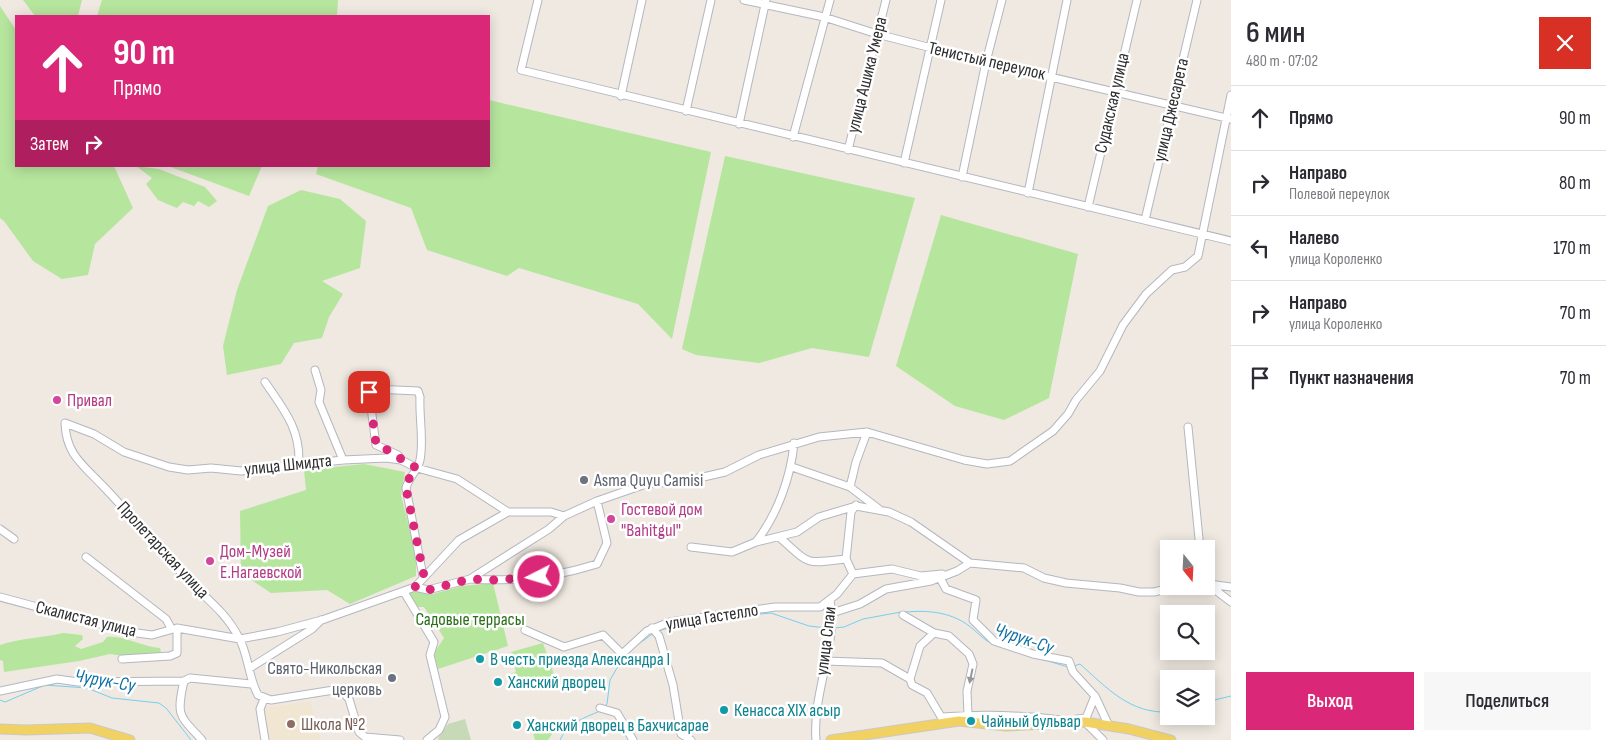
<!DOCTYPE html>
<html lang="ru">
<head>
<meta charset="utf-8">
<style>
  body { margin:0; font-family:"Sofia Sans Condensed",sans-serif; background:#f7f7f7; color:#2b2b33; height:100vh; display:flex; flex-direction:column; font-size:19px; white-space:nowrap }
  * { box-sizing:border-box; margin:0 }
  p { font-size:16px; color:#7c7c81 }
  .icon { flex:none; width:28px; height:28px; fill:none; stroke:currentColor; stroke-width:2; stroke-linecap:round; stroke-linejoin:round }
  .map { position:relative; flex:1; overflow:hidden }
  .sheet { display:flex; flex-direction:column; background:#fff; width:375px }
  .sheet>* { flex:none }
  .guide { position:absolute; left:15px; top:15px; width:475px; height:152px; border-radius:0px; box-shadow:0 2px 12px #0003; background:#db2777; color:#fff; overflow:hidden }
  .needle { width:32px; rotate:162deg }
  .tools { position:absolute; left:1160px; top:540px; display:grid; gap:10px }
  .tools a { display:grid; place-items:center; width:55px; height:55px; border-radius:0px; background:#fff; box-shadow:0 2px 12px #0003; font-size:25px }
  .pin { position:absolute; display:grid; place-items:center; width:42px; height:42px; color:#fff; margin:-21px; border-radius:10px; box-shadow:0 2px 8px #0006 }
  .me { position:absolute; width:55px; margin:-28px; rotate:265deg; stroke-linejoin:round; filter:drop-shadow(0 0 4px #0008) }
  .turn { display:flex; align-items:center; gap:18px; height:105px; padding:0 15px; font-size:22px }
  .turn .icon { width:65px; height:65px; stroke-width:2.5 }
  .turn b { display:block; font-size:35px; line-height:42px }
  .then { display:flex; align-items:center; height:48px; padding:0 15px; background:#0003; gap:10px; font-size:19px }
  .round { display:grid; place-items:center; flex:none; width:52px; height:52px; border-radius:0px; background:#f7f7f7 }
  .headline { display:flex; align-items:center; justify-content:space-between; height:85px; padding:0 15px }
  h1 { font-size:30px; font-weight:600; line-height:38px }
  .primary-button { display:flex; gap:10px; margin-top:auto; padding:10px 15px }
  .primary-button a { flex:1; height:58px; border-radius:0px; background:#db2777; color:#fff; font-size:20px; font-weight:600; line-height:58px; text-align:center }
  .primary-button a+a { background:#f7f7f7; color:#2b2b33 }
  ul { padding:0; list-style:none }
  li { display:flex; align-items:center; gap:15px; height:65px; padding:0 15px; border-top:1px solid #e1e1e2 }
  li div { flex:1 }
  li b { display:block; font-size:19px }
  li em { font-style:normal }
  main { display:flex; flex:1; min-height:0 }
  .map>svg:first-child { display:block }
</style>
</head>
<body>
<main>
<div class="map">
<svg width="1231" height="740" viewBox="0 0 1231 740">
  <rect width="100%" height="100%" fill="#efe9e1"/>
  <path fill="#f0e6d1" d="M 310,701 L 321,740 L 268,740 L 263,708 Z"/>
  <path fill="#b6e59e" d="M 23,0 L 82,0 L 78,16 L 35,16 Z
    M 102,0 L 338,0 L 337,16 L 97,16 Z
    M 0,6 L 16,30 L 16,166 L 114,166 L 133,208 L 95,244 L 88,275 L 62,279 L 33,261 L 4,221 L 0,218 Z
    M 489,100 L 711,152 L 672,339 L 638,304 L 519,268 L 507,276 L 427,250 L 411,208 L 316,174 L 318,166 L 489,166 Z
    M 725,156 L 915,198 L 869,357 L 812,348 L 759,363 L 696,355 L 682,349 Z
    M 136,166 L 159,169 L 205,187 L 217,201 L 209,207 L 198,201 L 194,206 L 183,202 L 177,208 L 158,200 L 146,184 L 152,178 Z
    M 168,166 L 262,166 L 249,196 Z
    M 301,190 L 340,199 L 366,221 L 360,268 L 322,281 L 343,294 L 329,317 L 322,338 L 294,343 L 281,364 L 227,375 L 223,346 L 237,290 L 268,206 Z
    M 941,215 L 1078,254 L 1049,398 L 1004,420 L 955,406 L 896,366 Z
    M 364,464 L 405,472 L 401,495 L 416,555 L 416,576 L 350,604 L 327,590 L 271,593 L 241,573 L 240,511 L 306,490 L 304,470 Z
    M 493,583 L 508,646 L 438,669 L 434,653 L 444,638 L 424,607 L 417,607 L 409,597 L 409,592 L 417,590 L 433,594 L 462,586 Z
    M 63,633 L 82,635 L 83,639 L 75,646 L 81,649 L 103,642 L 107,637 C 124,635 142,647 160,648 L 161,652 L 137,658 L 110,654 L 79,661 L 4,672 L 3,661 L 0,660 L 0,645 C 20,638 42,638 63,633 Z
    M 543,643 L 557,683 L 526,690 L 523,686 L 516,684 L 510,688 L 507,675 L 516,672 L 511,652 Z
    M 565,721 L 554,731 L 548,740 L 535,740 L 533,733 Z"/>
  <path fill="#c8d9b8" d="M 465,719 L 471,740 L 439,740 L 438,738 L 448,724 Z"/>
  <g fill="none" stroke-linecap="round" stroke-linejoin="round">
    <path stroke="#75cff0" stroke-width="1" d="M 905,612 C 930,610 953,612 973,629 C 979,634 984,640 991,643
      M 738,616 L 771,613 L 809,626 L 827,628
      M 834,628 L 844,627 L 863,619 L 901,612
      M 658,631 L 682,624
      M 637,645 L 654,633
      M 995,645 L 1068,667
      M 1074,666 L 1080,664 C 1107,688 1130,714 1169,712
      M 0,700 L 5,702 L 45,685 L 87,688 L 112,698 L 159,703 L 166,708 L 191,740
      M 1206,702 L 1231,696
      M 605,706 L 607,704 L 610,680 L 624,656
      M 560,740 C 567,723 584,718 600,711"/>
    <defs>
      <path id="minor" d="M 538,0 L 521,70 L 1231,241
        M 744,0 L 824,17 L 877,34 L 986,62 L 1231,119
        M 621,96 L 642,0
        M 686,111 L 711,0
        M 739,124 L 766,0
        M 793,137 L 830,0
        M 848,150 L 886,0
        M 904,163 L 941,0
        M 962,177 L 986,62 L 1002,0
        M 1028,193 L 1067,0
        M 1088,207 L 1137,0
        M 1145,220 L 1197,0
        M 315,370 L 321,390 L 319,402 L 343,460
        M 265,382 C 284,410 300,428 299,463
        M 1188,427 L 1200,549
        M 401,460 L 398,455 L 376,445 L 369,392 L 374,389 L 418,391 L 420,397 C 419,418 424,440 420,460 C 418,470 409,477 406,488 L 423,576
        M 792,467 L 850,487 L 879,509
        M 850,487 L 856,462 L 867,432
        M 0,529 L 14,539
        M 779,537 C 811,565 803,564 846,559
        M 756,542 C 777,515 791,477 794,443
        M 691,547 L 732,552 L 756,542 L 797,532 L 819,517 L 856,506 L 889,512 L 911,522 L 970,563
        M 86,557 L 166,619 L 171,628
        M 853,574 L 892,569 L 921,576 L 942,574
        M 853,574 L 846,559 L 851,512 L 856,505
        M 940,578 L 946,589 L 976,600 L 973,620 L 994,641 L 1033,654 L 1069,661 L 1073,672 L 1095,696 L 1109,726
        M 471,579 C 513,582 556,577 597,564 L 607,543 L 597,501
        M 1206,583 L 1231,602
        M 1209,584 L 1231,587
        M 415,587 L 459,540 L 508,512 L 551,512 L 564,516
        M 404,592 L 434,642 L 430,655 L 445,717 L 439,730 L 427,740
        M 0,597 L 130,632 L 152,635 L 177,628 L 240,639 L 277,632 L 322,620 L 415,587 L 428,590 L 470,579 L 549,529 L 564,516 L 597,501 L 646,484 L 686,481 L 725,472 L 759,455 L 819,437 L 867,432 L 964,460 L 987,464 L 1010,461 L 1053,431 L 1068,414 L 1076,400 L 1100,371 L 1123,325 L 1146,294 L 1172,270 L 1185,267 L 1198,256 L 1231,95
        M 832,613 L 860,604 L 886,589 L 931,581 L 957,571 L 970,563 L 1024,568 L 1044,578 L 1066,583 L 1120,588 L 1139,592 L 1154,592 L 1179,586
        M 903,615 L 934,633 L 949,636 L 969,654 L 973,664 L 967,691 L 968,715
        M 652,628 L 659,636 L 673,685 L 681,734 L 691,740
        M 525,630 L 564,647 L 603,635 L 622,654 L 647,631 L 670,622 L 775,607 L 820,607 L 837,594 L 853,574
        M 122,659 L 170,656 L 177,653 L 177,628
        M 825,661 L 882,663 L 910,679 L 912,685 L 927,693 L 943,720
        M 250,668 L 312,629 L 321,620
        M 910,679 L 920,646 L 934,633
        M 184,681 C 176,716 179,715 202,740
        M 0,691 L 57,679 L 78,682 L 184,681 L 190,678 L 251,684
        M 264,699 L 260,709 L 265,740
        M 600,708 L 617,713 L 633,740
        M 942,717 C 983,714 1021,715 1061,720
        M 1077,719 L 1086,718 L 1095,696
        M 1085,722 L 1103,740
        M 400,740 L 365,737 L 359,732 L 349,699 L 340,689 L 271,700 L 258,695 C 248,677 249,656 239,638 C 227,614 208,600 189,581 C 159,550 132,516 102,485 C 82,464 66,454 65,423 L 94,434 L 124,452 L 169,467 L 188,470 L 211,468 L 241,471 L 343,460 L 386,458 L 401,460 L 417,468 L 457,479 L 508,512
        M 816,740 C 812,693 838,646 830,600"/>
      <path id="major" d="M 0,729 L 26,730 L 90,728 L 130,740
        M 831,740 L 959,721 L 1006,726 L 1085,722 L 1129,729 L 1171,740"/>
    </defs>
    <use href="#minor" stroke="#b4b7c1" stroke-width="9"/>
    <use href="#major" stroke="#c9c9c9" stroke-width="11"/>
    <use href="#minor" stroke="#fff" stroke-width="7"/>
    <use href="#major" stroke="#f2d163" stroke-width="9"/>
  </g>
  <defs><path id="oneway-solid" d="M-6-.8H1V-3.2L6.5 0L1 3.2V.8H-6Z" transform="scale(1.25)"/></defs>
  <use fill="#969696" href="#oneway-solid" transform="translate(971 676) rotate(102)"/>
  <g fill="none" stroke-linecap="round" stroke-linejoin="round">
    <path stroke="#db2777" stroke-width="9" stroke-dasharray="0 16.2" d="M 369,392 L 376,444 C 392,451 402,461 417,468 L 410,476 L 406,488 L 424,576 L 415,587 L 428,590 L 470,579 L 493,580 L 539,577"/>
  </g>
  <g fill="#d1479c" stroke="#fff" stroke-width="2">
    <circle cx="57" cy="400" r="5"/>
    <circle cx="611" cy="519" r="5"/>
    <circle cx="210" cy="561" r="5"/>
  </g>
  <g fill="#6b7280" stroke="#fff" stroke-width="2">
    <circle cx="584" cy="480" r="5"/>
    <circle cx="392" cy="678" r="5"/>
  </g>
  <g fill="#0f9aa8" stroke="#fff" stroke-width="2">
    <circle cx="480" cy="659" r="5"/>
    <circle cx="498" cy="682" r="5"/>
    <circle cx="724" cy="710" r="5"/>
    <circle cx="971" cy="721" r="5"/>
    <circle cx="517" cy="725" r="5"/>
  </g>
  <circle fill="#8d6e63" stroke="#fff" stroke-width="2" cx="291" cy="724" r="5"/>
  <g text-anchor="middle" dominant-baseline="central" stroke-width="5" stroke-linejoin="round" paint-order="stroke">
    <g font-size="18" fill="#2e2e2e" stroke="#fff">
      <text transform="translate(987 61) rotate(13)">Тенистый переулок</text>
      <text transform="translate(867 75) rotate(-76)">улица Ашика Умера</text>
      <text transform="translate(1112 103) rotate(-77)">Судакская улица</text>
      <text transform="translate(1171 110) rotate(-77)">улица Джесарета</text>
      <text transform="translate(288 465) rotate(-6)">улица Шмидта</text>
      <text transform="translate(163 550) rotate(47)">Пролетарская улица</text>
      <text transform="translate(712 617) rotate(-9)">улица Гастелло</text>
      <text transform="translate(86 619) rotate(14)">Скалистая улица</text>
      <text transform="translate(826 641) rotate(-83)">улица Спаи</text>
    </g>
    <g font-size="18" fill="#b23c85" stroke="#fff" text-anchor="start">
      <text x="67" y="400">Привал</text>
      <text x="621" y="509">Гостевой дом<tspan x="621" dy="21">"Bahitgul"</tspan></text>
      <text x="220" y="551">Дом-Музей<tspan x="220" dy="21">Е.Нагаевской</tspan></text>
    </g>
    <g font-size="18" fill="#5b616d" stroke="#fff" text-anchor="start">
      <text x="594" y="480">Asma Quyu Camisi</text>
      <text x="382" y="668" text-anchor="end">Свято-Никольская<tspan x="382" dy="21">церковь</tspan></text>
    </g>
    <g font-size="18" fill="#2c6e1b" stroke="#fff">
      <text x="470" y="619">Садовые террасы</text>
    </g>
    <g font-size="18" fill="#0d838f" stroke="#fff" text-anchor="start">
      <text x="490" y="659">В честь приезда Александра I</text>
      <text x="508" y="682">Ханский дворец</text>
      <text x="734" y="710">Кенасса XIX асыр</text>
      <text x="981" y="721">Чайный бульвар</text>
      <text x="527" y="725">Ханский дворец в Бахчисарае</text>
    </g>
    <g font-size="18" fill="#785e54" stroke="#fff" text-anchor="start">
      <text x="301" y="724">Школа №2</text>
    </g>
    <g font-size="19" font-style="italic" fill="#0d6fa3" stroke="#fff">
      <text transform="translate(1024 639) rotate(19)">Чурук-Су</text>
      <text transform="translate(105 681) rotate(10)">Чурук-Су</text>
    </g>
  </g>
</svg>
<div class="tools">
<a><svg class="needle" viewBox="-14 -14 28 28"><path d="M0-13l5 13h-10z" fill="#e53935"/><path d="M0 13l5-13h-10z" fill="#7c7c81"/></svg></a>
<a><svg class="icon" aria-label="search" viewBox="0 0 24 24"><circle cx="10" cy="10" r="6"/><path d="M15 15l6 6"/></svg></a>
<a><svg class="icon" aria-label="layers" viewBox="0 0 24 24"><path d="M12 4l9 5-9 5-9-5zM3 14l9 5 9-5"/></svg></a>
</div>
<div class="pin" style="left:369px;top:392px;background:#d93025"><svg class="icon" aria-label="arrive" viewBox="0 0 24 24"><path d="M6 21V4h12l-3 4 3 4H6"/></svg></div>
<svg class="me" style="left:539px;top:577px" viewBox="-20 -20 40 40"><circle r="17" fill="#db2777" stroke="#fff" stroke-width="3"/><path d="M0-11L8 9 0 5-8 9z" fill="#fff"/></svg>
<div class="guide">
<div class="turn"><svg class="icon" aria-label="ahead" viewBox="0 0 24 24"><path d="M12 20V5M6 11l6-6 6 6"/></svg><div><b>90 m</b>Прямо</div></div>
<div class="then">Затем<svg class="icon" aria-label="right" viewBox="0 0 24 24"><path d="M7 20v-9h11M14 6l5 5-5 5"/></svg></div>
</div>
</div>
<section class="sheet">
<div class="headline"><div><h1>6 мин</h1><p>480 m · 07:02</p></div><a class="round" style="background:#d93025;color:#fff"><svg class="icon" aria-label="close" viewBox="0 0 24 24"><path d="M6 6l12 12M18 6L6 18"/></svg></a></div>
<ul>
<li><svg class="icon" aria-label="ahead" viewBox="0 0 24 24"><path d="M12 20V5M6 11l6-6 6 6"/></svg><div><b>Прямо</b></div><em>90 m</em></li>
<li><svg class="icon" aria-label="right" viewBox="0 0 24 24"><path d="M7 20v-9h11M14 6l5 5-5 5"/></svg><div><b>Направо</b><p>Полевой переулок</p></div><em>80 m</em></li>
<li><svg class="icon" aria-label="left" viewBox="0 0 24 24"><path d="M17 20v-9H6M10 6l-5 5 5 5"/></svg><div><b>Налево</b><p>улица Короленко</p></div><em>170 m</em></li>
<li><svg class="icon" aria-label="right" viewBox="0 0 24 24"><path d="M7 20v-9h11M14 6l5 5-5 5"/></svg><div><b>Направо</b><p>улица Короленко</p></div><em>70 m</em></li>
<li><svg class="icon" aria-label="arrive" viewBox="0 0 24 24"><path d="M6 21V4h12l-3 4 3 4H6"/></svg><div><b>Пункт назначения</b></div><em>70 m</em></li>
</ul>
<div class="primary-button"><a>Выход</a><a>Поделиться</a></div>
</section>
</main>
</body>
</html>
